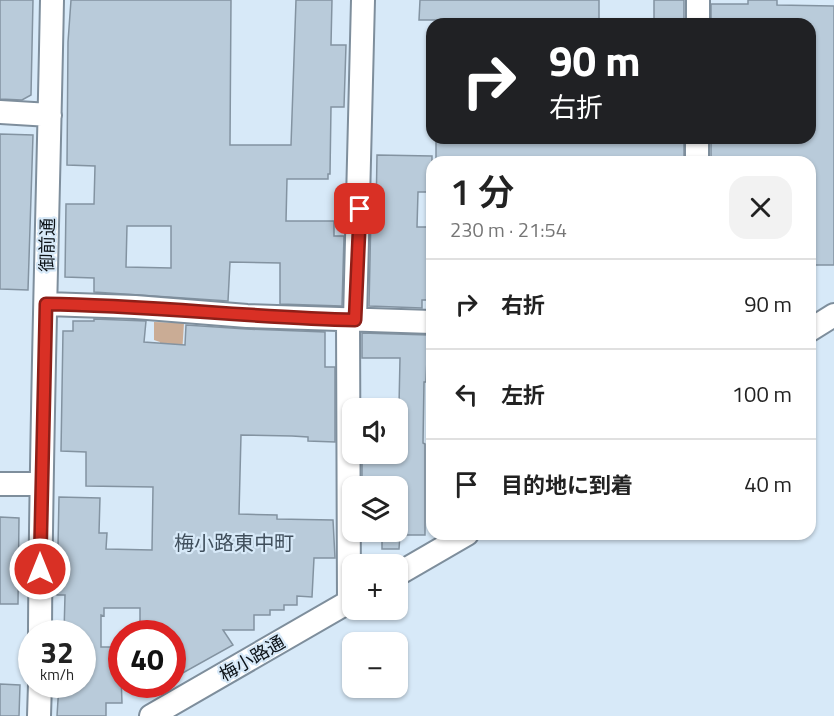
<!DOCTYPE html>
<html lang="ja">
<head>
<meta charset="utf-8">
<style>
  body { margin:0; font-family:"Titillium Web","Noto Sans JP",sans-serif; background:#f2f2f2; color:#222; height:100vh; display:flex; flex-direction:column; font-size:22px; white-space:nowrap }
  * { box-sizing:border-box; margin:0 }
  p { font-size:20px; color:#767676 }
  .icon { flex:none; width:33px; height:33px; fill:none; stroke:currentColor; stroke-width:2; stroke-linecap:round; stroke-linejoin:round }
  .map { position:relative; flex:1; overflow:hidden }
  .side { position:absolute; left:426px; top:156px; width:390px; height:384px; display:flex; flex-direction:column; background:#fff; border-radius:18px; box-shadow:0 2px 4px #0004 }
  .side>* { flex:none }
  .guide { position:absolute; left:426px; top:18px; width:390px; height:126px; border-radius:18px; box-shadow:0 2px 4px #0004; background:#202124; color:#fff; overflow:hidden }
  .tools { position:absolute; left:342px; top:398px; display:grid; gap:12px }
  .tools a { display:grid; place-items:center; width:66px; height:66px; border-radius:12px; background:#fff; box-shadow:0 2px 4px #0004; font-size:30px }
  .speed { position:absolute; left:18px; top:620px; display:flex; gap:12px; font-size:30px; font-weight:700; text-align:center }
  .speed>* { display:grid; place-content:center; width:78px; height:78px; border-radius:50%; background:#fff; box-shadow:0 2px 4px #0004; line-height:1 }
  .speed small { font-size:15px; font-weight:400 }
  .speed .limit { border:9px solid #d22; background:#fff; color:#111 }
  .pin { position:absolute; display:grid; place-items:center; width:51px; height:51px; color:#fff; margin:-26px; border-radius:12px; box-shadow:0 3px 9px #0006 }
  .me { position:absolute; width:66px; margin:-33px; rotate:0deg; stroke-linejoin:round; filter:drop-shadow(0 0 4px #0008) }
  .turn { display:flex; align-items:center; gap:21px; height:126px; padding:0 24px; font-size:27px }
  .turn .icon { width:78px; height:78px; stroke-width:2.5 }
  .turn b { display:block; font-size:42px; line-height:51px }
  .round { display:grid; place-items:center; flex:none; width:63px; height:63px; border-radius:18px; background:#f2f2f2 }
  .head { display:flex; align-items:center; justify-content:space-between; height:102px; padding:0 24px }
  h1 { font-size:36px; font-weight:600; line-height:45px }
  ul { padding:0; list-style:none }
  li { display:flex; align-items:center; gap:18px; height:90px; padding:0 24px; border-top:2px solid #e0e0e0 }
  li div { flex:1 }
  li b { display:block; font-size:22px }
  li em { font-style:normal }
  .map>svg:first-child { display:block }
</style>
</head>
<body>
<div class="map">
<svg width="834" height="716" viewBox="0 0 834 716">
  <rect width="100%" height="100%" fill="#d7e9f8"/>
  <path fill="#caac95" d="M 154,322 L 184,323 L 180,385 L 159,383 L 160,342 L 154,340 Z"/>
  <path fill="#b9cbda" stroke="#8393a1" stroke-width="1.5" fill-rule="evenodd" d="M 0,0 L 33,0 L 31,95 L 22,100 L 0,99 Z
    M 71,0 L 231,0 L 230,145 L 291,145 L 296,0 L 332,0 L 331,45 L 346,45 L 344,107 L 331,107 L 330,174 L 328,174 L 328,179 L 287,179 L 286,221 L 334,221 L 334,236 L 344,236 L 342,306 L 280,304 L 280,263 L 230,262 L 228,301 L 94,292 L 94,278 L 65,277 L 66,204 L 94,204 L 95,166 L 67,165 L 68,42 ZM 127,226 L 171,226 L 171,268 L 126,267 Z
    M 420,0 L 599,0 L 599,24 L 479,24 L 479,20 L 419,20 Z
    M 654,0 L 684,0 L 684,24 L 654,24 Z
    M 748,0 L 777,0 L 777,5 L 834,6 L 834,265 L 810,265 L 810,162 L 711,162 L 711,138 L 810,138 L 810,24 L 711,24 L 711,4 L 748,4 Z
    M 0,134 L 33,135 L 28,290 L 0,289 Z
    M 436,138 L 684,138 L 684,162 L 436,162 Z
    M 377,155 L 432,156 L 432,192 L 418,192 L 417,227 L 432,227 L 432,300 L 422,300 L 422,308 L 369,306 L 371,214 L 376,214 Z
    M 94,319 L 146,321 L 144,342 L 185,345 L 186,325 L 246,329 L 325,332 L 325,367 L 335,367 L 335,442 L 308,441 L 308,437 L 292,436 L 241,435 L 239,514 L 277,515 L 277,519 L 333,520 L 335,558 L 314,558 L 312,597 L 297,596 L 297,605 L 284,605 L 284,610 L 270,610 L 270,615 L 254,615 L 254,630 L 223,630 L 233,645 L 172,679 L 172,633 L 140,633 L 140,608 L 104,608 L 104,616 L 101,615 L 101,647 L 120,647 L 122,703 L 106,703 L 106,716 L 57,716 L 59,684 L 82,684 L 82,633 L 64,633 L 65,595 L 57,595 L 59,497 L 100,498 L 99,533 L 107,533 L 106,549 L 152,550 L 153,487 L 86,486 L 86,452 L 61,451 L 63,331 L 73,331 L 73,321 L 94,321 Z
    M 362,333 L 428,335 L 426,382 L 424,382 L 423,443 L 425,444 L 425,535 L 400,535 L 399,549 L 382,549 L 382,531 L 398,531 L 398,486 L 362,486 L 362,453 L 398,453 L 400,358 L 362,358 Z
    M 0,517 L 19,518 L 18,604 L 0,604 Z
    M 0,684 L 20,685 L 19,716 L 0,716 Z"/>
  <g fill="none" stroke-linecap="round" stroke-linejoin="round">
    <defs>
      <path id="minor" d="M 698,24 L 698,0
        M 0,112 L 50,115
        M 697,162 L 697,138
        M 46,304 L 135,307 L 247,316 L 432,322
        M 348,320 L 349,602
        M 355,320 L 363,0
        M 810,330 L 834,315
        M 0,484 L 41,484
        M 398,574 L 467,534
        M 40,633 C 41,422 48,211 52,0
        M 39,716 L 40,684
        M 151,716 L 352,600"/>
    </defs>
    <use href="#minor" stroke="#7e8e9c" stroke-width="26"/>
    <use href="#minor" stroke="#fff" stroke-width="22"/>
  </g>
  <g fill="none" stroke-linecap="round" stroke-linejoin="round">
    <defs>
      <path id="route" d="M 40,569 L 46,304 C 150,305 252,318 355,320 L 360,209"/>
    </defs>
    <use href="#route" stroke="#8d1f18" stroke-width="15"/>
    <use href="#route" stroke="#d93025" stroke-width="10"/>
  </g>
  <g text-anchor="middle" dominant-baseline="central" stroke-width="4.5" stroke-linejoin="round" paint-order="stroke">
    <g font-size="18" fill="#0c1217" stroke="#d7e9f8">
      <text transform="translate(47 245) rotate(-89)">御前通</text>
      <text transform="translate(252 658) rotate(-30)">梅小路通</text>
    </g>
    <g font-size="20" fill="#404f5c" stroke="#d7e9f8">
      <text x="234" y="542">梅小路東中町</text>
    </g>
  </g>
</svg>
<div class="tools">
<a><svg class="icon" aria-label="sound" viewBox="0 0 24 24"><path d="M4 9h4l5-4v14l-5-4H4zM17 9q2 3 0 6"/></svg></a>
<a><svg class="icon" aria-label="layers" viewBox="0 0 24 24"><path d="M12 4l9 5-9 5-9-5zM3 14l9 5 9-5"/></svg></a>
<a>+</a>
<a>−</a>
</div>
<div class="speed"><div>32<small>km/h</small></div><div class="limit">40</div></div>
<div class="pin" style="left:360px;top:209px;background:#d93025"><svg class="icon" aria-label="arrive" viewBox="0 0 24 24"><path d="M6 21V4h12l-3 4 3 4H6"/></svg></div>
<svg class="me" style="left:40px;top:569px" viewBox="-20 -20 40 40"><circle r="17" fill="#d93025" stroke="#fff" stroke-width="3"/><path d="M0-11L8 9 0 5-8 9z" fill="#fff"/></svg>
<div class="guide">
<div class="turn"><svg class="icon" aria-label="right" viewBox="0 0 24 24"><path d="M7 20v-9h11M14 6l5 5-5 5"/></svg><div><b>90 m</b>右折</div></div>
</div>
<section class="side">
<div class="head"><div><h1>1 分</h1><p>230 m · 21:54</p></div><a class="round"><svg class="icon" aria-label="close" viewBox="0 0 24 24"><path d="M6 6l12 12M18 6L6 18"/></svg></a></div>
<ul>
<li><svg class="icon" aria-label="right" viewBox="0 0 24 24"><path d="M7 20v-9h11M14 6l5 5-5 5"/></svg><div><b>右折</b></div><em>90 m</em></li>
<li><svg class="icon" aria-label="left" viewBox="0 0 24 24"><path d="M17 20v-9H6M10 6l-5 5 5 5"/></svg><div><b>左折</b></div><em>100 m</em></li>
<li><svg class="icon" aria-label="arrive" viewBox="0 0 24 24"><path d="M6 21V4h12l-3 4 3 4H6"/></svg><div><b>目的地に到着</b></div><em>40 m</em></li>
</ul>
</section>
</div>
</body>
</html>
